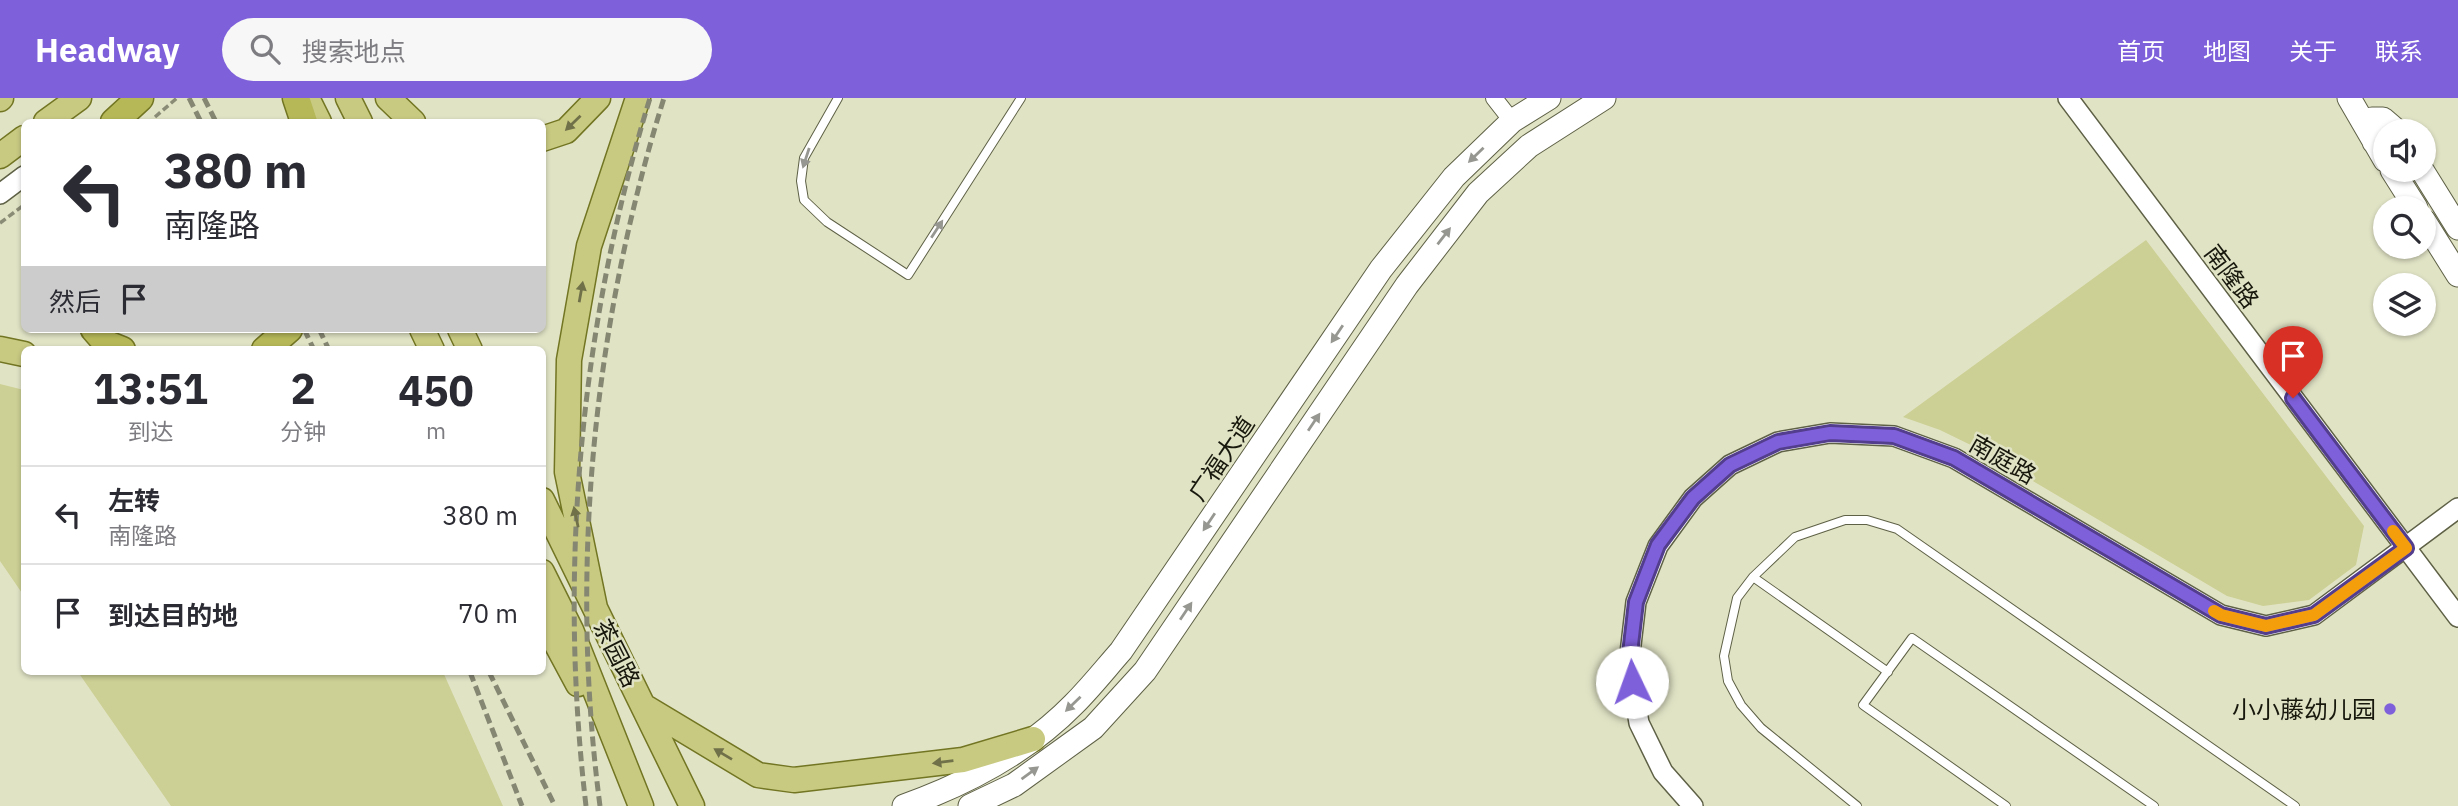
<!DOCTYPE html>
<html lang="zh">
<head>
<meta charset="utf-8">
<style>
  body { margin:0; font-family:"IBM Plex Sans","Noto Sans SC",sans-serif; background:#f7f7f7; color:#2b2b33; height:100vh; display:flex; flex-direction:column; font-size:26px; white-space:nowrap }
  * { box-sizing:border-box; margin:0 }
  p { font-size:23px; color:#7c7c81 }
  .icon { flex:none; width:38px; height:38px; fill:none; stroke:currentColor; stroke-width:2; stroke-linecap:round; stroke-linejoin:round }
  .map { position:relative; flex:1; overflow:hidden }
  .drawer { position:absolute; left:21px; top:248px; width:525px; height:329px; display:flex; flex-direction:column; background:#fff; border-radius:10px; box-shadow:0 2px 5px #0004 }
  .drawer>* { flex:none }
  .hud { position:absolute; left:21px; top:21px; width:525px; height:214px; border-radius:10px; box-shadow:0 2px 5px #0004; background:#fff; color:#2b2b33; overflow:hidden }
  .controls { position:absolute; left:2373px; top:21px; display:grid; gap:14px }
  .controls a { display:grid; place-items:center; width:63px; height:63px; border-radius:50%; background:#fff; box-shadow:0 2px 5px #0004; font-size:35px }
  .pin { position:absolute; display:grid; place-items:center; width:60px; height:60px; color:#fff; margin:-72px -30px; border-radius:50% 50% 50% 0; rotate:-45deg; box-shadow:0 0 7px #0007 }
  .pin .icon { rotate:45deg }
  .me { position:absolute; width:77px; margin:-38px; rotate:357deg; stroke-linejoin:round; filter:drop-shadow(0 0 5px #0008) }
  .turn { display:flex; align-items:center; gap:24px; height:147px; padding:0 28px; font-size:32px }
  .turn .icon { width:91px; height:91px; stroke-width:2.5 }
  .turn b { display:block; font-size:49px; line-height:60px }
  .then { display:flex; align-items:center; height:66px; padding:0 28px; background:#0003; gap:14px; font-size:26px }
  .eta { display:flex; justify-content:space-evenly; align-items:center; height:119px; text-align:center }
  .eta b { font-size:42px; font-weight:700; line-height:49px }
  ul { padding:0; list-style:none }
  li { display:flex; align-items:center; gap:21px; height:98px; padding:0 28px; border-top:2px solid #e1e1e2 }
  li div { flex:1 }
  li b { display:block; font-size:26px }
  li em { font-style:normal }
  header { display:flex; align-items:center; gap:42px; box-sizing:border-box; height:98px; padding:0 35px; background:#7f60db; color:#fff }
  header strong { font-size:33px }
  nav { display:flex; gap:38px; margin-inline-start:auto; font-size:24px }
  .search { width:490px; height:63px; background:#f7f7f7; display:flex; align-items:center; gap:18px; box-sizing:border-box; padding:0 24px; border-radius:38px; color:#7c7c81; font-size:26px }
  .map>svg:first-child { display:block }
</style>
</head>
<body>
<header>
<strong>Headway</strong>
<div class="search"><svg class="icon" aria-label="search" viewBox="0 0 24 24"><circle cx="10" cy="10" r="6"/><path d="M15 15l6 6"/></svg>搜索地点</div>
<nav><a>首页</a><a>地图</a><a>关于</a><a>联系</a></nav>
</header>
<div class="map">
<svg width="2458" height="708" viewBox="0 0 2458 708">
  <rect width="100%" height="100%" fill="#e1e3c5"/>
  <path fill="#ccd094" d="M 2146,142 L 2364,428 L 2356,467 L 2309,502 L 2263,508 L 2227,498 L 1979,351 L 1940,332 L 1903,319 Z
    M 0,286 L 24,292 L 24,498 L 0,463 Z
    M 78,574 L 443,574 L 503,708 L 171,708 Z"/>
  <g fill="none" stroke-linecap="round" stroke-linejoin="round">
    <defs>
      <path id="service" d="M 838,0 L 804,60 L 801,83 L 804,102 L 827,124 L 908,177 L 1021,0
        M 1753,479 L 1888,574
        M 1857,708 L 1761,630 L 1741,607 L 1728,583 L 1724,558 L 1737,500 L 1753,479 L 1795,439 L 1845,422 L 1867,422 L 1897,431 L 2295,708
        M 2006,708 L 1863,607 L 1912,540 L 2154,708"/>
      <path id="minor" d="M 1494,0 L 1512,23"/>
      <path id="tertiary" d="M 2068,0 L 2458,519
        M 0,96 L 24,78
        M 1693,708 L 1663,674 L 1639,625 L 1629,564 L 1636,504 L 1658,448 L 1693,400 L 1730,367 L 1778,344 L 1830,335 L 1894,338 L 1954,360 L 2221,517 L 2266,528 L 2314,517 L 2458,410"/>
      <path id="secondary" d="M 2349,0 L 2385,62
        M 2374,44 L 2369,26 L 2372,21 L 2383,21 L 2397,33
        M 2392,72 L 2416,110
        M 2422,72 L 2458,130
        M 2424,123 L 2458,177
        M 904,708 C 966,686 1028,653 1074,606 C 1091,589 1106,570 1121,553 L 1381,171 L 1454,79 L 1512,23 L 1549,0
        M 970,708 L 1014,687 L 1093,630 L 1145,573 L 1407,187 L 1478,95 L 1529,48 L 1604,0"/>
      <path id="primary" d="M 307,0 L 319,24
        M 348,0 L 360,24
        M 388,0 L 413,24
        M 0,1 L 1,0
        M 46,24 L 79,0
        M 542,41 L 566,33 L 598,0
        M 0,58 L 24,40
        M 422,231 L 432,252
        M 460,231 L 470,252
        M 0,251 L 24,256
        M 542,402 L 692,708
        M 542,474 L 571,532 L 641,708
        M 595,510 L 567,374 L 569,262 L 589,148 L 638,0
        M 542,519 L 578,586
        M 645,609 L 758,677 L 794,682 L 963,662 L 1033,641"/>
      <path id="trunk" d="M 296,0 L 304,24
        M 114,24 L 140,0
        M 94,231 L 107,246 L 122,252
        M 265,252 L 289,231"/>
    </defs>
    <use href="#service" stroke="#5f6146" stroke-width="10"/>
    <use href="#minor" stroke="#5f6146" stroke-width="18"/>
    <use href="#tertiary" stroke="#5f6146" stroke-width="22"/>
    <use href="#secondary" stroke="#5f6146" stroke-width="25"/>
    <use href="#primary" stroke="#727522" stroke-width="27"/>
    <use href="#trunk" stroke="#727522" stroke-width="29"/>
    <path stroke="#8b8c76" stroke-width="3.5" stroke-dasharray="7 3.5" stroke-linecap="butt" d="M 155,19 L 177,0
      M 0,125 L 24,107"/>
    <use href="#service" stroke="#fff" stroke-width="8"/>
    <use href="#minor" stroke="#fff" stroke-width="16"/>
    <use href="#tertiary" stroke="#fff" stroke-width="19"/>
    <use href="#secondary" stroke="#fff" stroke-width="23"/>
    <use href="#primary" stroke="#c8ca82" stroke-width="24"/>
    <use href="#trunk" stroke="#b6b858" stroke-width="26"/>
    <path stroke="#868772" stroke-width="5" stroke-dasharray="10 5" stroke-linecap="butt" d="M 189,0 L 201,24
      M 204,0 L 216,24
      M 304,231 L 314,252
      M 319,231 L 329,252
      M 470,574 L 522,708
      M 489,574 L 555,708
      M 586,708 C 558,472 580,228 650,0
      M 600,708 C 569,472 593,227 664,0"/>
  </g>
  <defs><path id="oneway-solid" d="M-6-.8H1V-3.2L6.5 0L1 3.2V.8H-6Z" transform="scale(1.75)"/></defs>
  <g fill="#707148">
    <use href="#oneway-solid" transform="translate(573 25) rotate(136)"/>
    <use href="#oneway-solid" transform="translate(581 194) rotate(-80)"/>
    <use href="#oneway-solid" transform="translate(576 419) rotate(-102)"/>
    <use href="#oneway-solid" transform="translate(723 656) rotate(-149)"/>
    <use href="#oneway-solid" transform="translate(943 664) rotate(173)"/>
  </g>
  <g fill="#979792">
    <use href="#oneway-solid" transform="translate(1476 57) rotate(136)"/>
    <use href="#oneway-solid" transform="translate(806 60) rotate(108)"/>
    <use href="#oneway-solid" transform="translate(937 131) rotate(-57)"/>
    <use href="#oneway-solid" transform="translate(1444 138) rotate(-52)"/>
    <use href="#oneway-solid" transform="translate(1337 236) rotate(124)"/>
    <use href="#oneway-solid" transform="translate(1314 324) rotate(-56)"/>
    <use href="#oneway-solid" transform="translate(1209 424) rotate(124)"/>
    <use href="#oneway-solid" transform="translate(1186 513) rotate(-56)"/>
    <use href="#oneway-solid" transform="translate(1073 606) rotate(136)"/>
    <use href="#oneway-solid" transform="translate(1030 675) rotate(-36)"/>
  </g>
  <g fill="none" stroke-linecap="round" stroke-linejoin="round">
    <defs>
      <path id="route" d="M 1632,584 L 1629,564 L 1636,504 L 1658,447 L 1693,400 L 1730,367 L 1778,344 L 1830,335 L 1894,338 L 1954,360 L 2221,517 L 2266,528 L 2314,517 L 2406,450 L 2293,300"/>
    </defs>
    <use href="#route" stroke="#533e8e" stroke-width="18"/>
    <use href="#route" stroke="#7f60db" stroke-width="12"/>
    <path stroke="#f59e0b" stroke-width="12" d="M 2214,513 L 2221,517 L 2266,528 L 2314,517 L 2406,450 L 2393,433"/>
  </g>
  <circle fill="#7f60db" stroke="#e1e3c5" stroke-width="2.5" cx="2390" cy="611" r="7"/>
  <g text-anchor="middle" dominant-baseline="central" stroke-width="5" stroke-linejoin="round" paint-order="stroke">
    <g font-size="24" fill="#18180d" stroke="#e1e3c5">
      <text transform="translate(2232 178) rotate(53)">南隆路</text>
      <text transform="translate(1221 360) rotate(-56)">广福大道</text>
      <text transform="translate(2003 361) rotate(30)">南庭路</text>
      <text transform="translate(617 555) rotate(63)">茶园路</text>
    </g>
    <g font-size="24" fill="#18180d" stroke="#e1e3c5" text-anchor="end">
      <text x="2376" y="611">小小藤幼儿园</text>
    </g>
  </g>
</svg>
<div class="controls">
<a><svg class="icon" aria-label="sound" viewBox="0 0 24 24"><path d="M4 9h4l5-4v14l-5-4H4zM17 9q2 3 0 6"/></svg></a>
<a><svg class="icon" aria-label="search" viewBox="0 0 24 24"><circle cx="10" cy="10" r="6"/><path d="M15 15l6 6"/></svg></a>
<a><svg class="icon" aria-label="layers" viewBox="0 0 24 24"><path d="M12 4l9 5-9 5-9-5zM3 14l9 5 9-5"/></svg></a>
</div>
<div class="pin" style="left:2293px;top:300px;background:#d93025"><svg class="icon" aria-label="arrive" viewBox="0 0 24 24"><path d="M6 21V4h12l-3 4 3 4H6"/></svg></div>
<svg class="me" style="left:1632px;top:584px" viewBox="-20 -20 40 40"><circle r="19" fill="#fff"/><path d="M0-13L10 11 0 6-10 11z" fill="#7f60db"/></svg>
<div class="hud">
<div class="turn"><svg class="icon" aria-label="left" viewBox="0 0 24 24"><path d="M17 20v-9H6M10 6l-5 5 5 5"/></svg><div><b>380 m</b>南隆路</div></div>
<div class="then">然后<svg class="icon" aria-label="arrive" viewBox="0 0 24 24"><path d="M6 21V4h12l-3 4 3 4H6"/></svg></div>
</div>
<section class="drawer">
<div class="eta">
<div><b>13:51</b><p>到达</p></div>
<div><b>2</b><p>分钟</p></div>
<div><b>450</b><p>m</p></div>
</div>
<ul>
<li><svg class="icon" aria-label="left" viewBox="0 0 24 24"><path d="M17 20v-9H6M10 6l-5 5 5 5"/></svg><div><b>左转</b><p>南隆路</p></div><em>380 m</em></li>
<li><svg class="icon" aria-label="arrive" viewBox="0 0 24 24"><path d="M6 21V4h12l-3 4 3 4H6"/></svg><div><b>到达目的地</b></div><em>70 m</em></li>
</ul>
</section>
</div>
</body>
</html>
